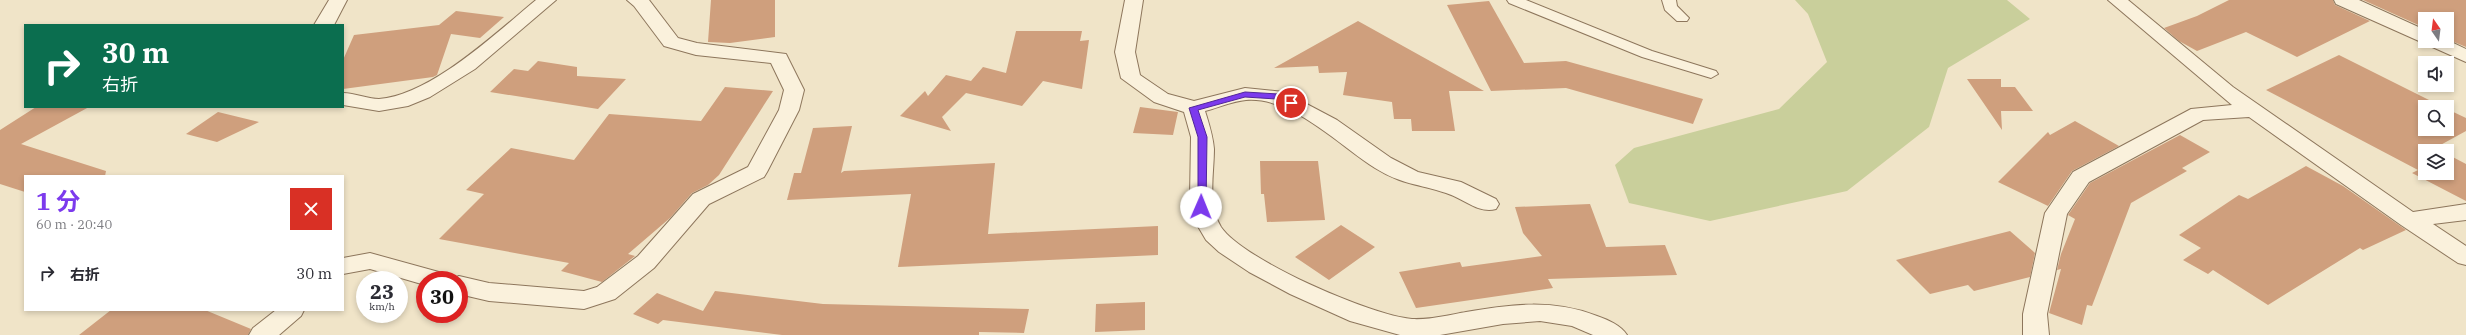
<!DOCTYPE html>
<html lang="ja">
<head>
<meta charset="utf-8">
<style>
  body { margin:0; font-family:"IBM Plex Serif","Noto Sans JP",serif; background:#f2f2f3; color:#2b2b33; height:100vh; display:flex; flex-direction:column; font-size:15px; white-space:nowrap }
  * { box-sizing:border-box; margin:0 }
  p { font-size:13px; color:#7c7c81 }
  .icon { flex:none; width:22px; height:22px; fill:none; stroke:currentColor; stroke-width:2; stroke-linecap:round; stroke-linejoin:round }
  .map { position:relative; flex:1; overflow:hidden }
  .panel { position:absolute; left:24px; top:175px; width:320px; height:136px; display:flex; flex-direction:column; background:#fff; border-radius:0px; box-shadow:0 2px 6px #0003 }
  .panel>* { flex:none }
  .guide { position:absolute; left:24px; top:24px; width:320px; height:84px; border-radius:0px; box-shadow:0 2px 6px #0003; background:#0b6e4f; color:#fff; overflow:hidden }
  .needle { width:26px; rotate:346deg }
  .controls { position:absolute; left:2418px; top:12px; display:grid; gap:8px }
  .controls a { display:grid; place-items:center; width:36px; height:36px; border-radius:0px; background:#fff; box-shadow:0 2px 6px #0003; font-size:20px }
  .speed { position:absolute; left:356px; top:271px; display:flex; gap:8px; font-size:20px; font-weight:700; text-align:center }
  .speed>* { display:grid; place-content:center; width:52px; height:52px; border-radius:50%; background:#fff; box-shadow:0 2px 6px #0003; line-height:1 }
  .speed small { font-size:10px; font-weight:400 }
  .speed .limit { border:6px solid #d22; background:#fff; color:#111 }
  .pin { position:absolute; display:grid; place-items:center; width:34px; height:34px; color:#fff; margin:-17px; border:2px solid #fff; border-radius:50%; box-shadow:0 1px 4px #0007 }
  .me { position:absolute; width:44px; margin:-22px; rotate:1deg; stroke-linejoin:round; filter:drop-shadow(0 0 3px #0008) }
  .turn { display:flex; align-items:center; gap:14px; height:84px; padding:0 12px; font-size:18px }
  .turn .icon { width:52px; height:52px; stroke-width:2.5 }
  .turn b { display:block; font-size:28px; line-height:34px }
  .round { display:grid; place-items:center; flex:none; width:42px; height:42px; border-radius:0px; background:#f2f2f3 }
  .head { display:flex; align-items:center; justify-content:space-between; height:68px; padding:0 12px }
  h1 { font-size:24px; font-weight:700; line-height:30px; color:#7c3aed }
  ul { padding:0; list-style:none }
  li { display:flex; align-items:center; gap:12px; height:60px; padding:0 12px }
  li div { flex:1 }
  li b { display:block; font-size:15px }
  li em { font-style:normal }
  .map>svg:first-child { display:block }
</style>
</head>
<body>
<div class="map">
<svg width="2466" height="335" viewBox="0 0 2466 335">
  <rect width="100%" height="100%" fill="#f0e4c8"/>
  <path fill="#c9cf9b" d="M 1795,0 L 2007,0 L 2030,19 L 1948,68 L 1929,127 L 1847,191 L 1710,221 L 1629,203 L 1615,165 L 1634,148 L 1779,109 L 1827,62 L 1808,14 Z"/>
  <path fill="#cf9f7d" d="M 711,0 L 775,0 L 775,37 L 730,43 L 708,42 Z
    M 2229,0 L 2333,0 L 2335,5 L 2370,21 L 2297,57 L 2246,32 L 2197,51 L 2179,41 L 2164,28 L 2197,16 Z
    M 2363,0 L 2466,0 L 2466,47 L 2447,39 L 2447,19 L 2425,19 L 2425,28 Z
    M 1489,1 L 1524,63 L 1566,61 L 1703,99 L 1693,124 L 1566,88 L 1491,91 L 1447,5 Z
    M 456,11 L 504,17 L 480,38 L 451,34 L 437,75 L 433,77 L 343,89 L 343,60 L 354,35 L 439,25 Z
    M 1358,21 L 1484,91 L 1449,91 L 1455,131 L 1412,131 L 1411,119 L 1394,119 L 1392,102 L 1343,95 L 1347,72 L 1319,73 L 1318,66 L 1274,68 Z
    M 1016,31 L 1082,31 L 1080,41 L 1089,40 L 1082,89 L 1043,81 L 1022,106 L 966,93 L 942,117 L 951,131 L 900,116 L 925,91 L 928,96 L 946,75 L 971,81 L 983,67 L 1006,73 Z
    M 2339,55 L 2443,107 L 2425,107 L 2425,129 L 2447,129 L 2447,109 L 2466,118 L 2466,131 L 2435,148 L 2440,151 L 2425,151 L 2425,173 L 2447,173 L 2447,154 L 2466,164 L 2466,201 L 2412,173 L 2418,170 L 2266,90 Z
    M 538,61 L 577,67 L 577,76 L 626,79 L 598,109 L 490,92 L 514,69 L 528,71 Z
    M 1967,79 L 2001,79 L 2001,87 L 2015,87 L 2033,111 L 2001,111 L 2002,130 Z
    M 725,87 L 773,91 L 719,175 L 708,185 L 692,193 L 670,218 L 628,254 L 635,256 L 602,282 L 561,271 L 569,263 L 439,239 L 484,194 L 466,190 L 511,148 L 574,160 L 609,114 L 701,121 Z
    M 36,107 L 89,107 L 21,144 L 106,171 L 105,176 L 25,176 L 25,192 L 0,184 L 0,130 Z
    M 1140,107 L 1178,112 L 1173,135 L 1133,133 Z
    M 218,112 L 259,122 L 217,142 L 186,134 Z
    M 2075,121 L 2119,146 L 2072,171 L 2048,206 L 1998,182 L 2048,132 L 2050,135 Z
    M 852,126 L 841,173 L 844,171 L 995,163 L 988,234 L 1158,226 L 1158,255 L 898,267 L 911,194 L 787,200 L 794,173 L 801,173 L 813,128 Z
    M 2180,135 L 2210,152 L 2182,168 L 2187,171 L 2131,203 L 2092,306 L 2087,305 L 2082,325 L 2049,313 L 2061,269 L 2057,270 L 2061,254 L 2075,219 L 2068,215 L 2090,183 Z
    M 1260,161 L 1318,161 L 1325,220 L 1267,222 L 1264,194 L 1261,194 Z
    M 2306,166 L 2343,186 L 2406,230 L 2363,250 L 2360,248 L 2268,305 L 2213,270 L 2208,274 L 2183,260 L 2201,248 L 2179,235 L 2239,195 L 2248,199 Z
    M 1590,204 L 1606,247 L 1665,245 L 1677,275 L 1548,279 L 1553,288 L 1416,308 L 1399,272 L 1460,262 L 1462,267 L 1542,256 L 1523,233 L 1515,207 Z
    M 1341,225 L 1375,247 L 1329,280 L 1295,257 Z
    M 2010,231 L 2035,253 L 2030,277 L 1974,291 L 1968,285 L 1930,294 L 1896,260 Z
    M 715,291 L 823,304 L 1029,309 L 1024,333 L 979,332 L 979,335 L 782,335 L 663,320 L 658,324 L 633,314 L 657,293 L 703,311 Z
    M 1145,302 L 1145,330 L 1095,332 L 1096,304 Z
    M 111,310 L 205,310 L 251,329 L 248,335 L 79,335 Z"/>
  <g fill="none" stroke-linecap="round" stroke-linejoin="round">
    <defs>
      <path id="service" d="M 1507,0 L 1526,0 L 1652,51 L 1716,71 L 1718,74 L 1711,78 L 1642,57 L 1509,3 Z
        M 1662,0 L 1676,0 L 1677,6 L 1689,18 L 1687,21 L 1677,21 L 1665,10 Z"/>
      <path id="minor" d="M 329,0 L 347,0 L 334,25 L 314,25 Z
        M 536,0 L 556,0 L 475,69 L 430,97 L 408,106 L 379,111 L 343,105 L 343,93 C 355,93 367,99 379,99 C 431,95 497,32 536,0 Z
        M 627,0 L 649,0 L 678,38 L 697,43 L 786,54 L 804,90 L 799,110 L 767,172 L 764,177 L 709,204 L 654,268 L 615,299 L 584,309 L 489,301 L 459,294 L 459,280 L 450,280 L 459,276 L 489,283 L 584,291 L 597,287 L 638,256 L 693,194 L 748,167 L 779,110 L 784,90 L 771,63 L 696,55 L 664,46 L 634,6 Z
        M 1125,0 L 1143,0 L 1135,52 L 1140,75 L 1168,94 L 1194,101 L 1245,88 L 1284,92 L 1337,120 L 1391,158 L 1418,172 L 1461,182 L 1496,199 L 1499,204 L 1496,209 C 1478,214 1463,198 1446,193 C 1419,184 1400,184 1375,168 C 1339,145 1291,96 1246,100 C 1232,101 1218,108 1205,111 C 1209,124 1213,136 1214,149 C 1214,174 1207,204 1221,227 C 1243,260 1372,316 1412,319 C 1430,320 1449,315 1466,312 C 1512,304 1553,299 1597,316 C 1608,320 1621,325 1627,335 L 1593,335 L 1572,326 L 1540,321 L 1503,324 L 1440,335 L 1400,335 L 1350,321 L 1290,294 L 1249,272 L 1219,252 L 1206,240 L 1196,223 L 1190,199 L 1191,137 L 1184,112 L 1154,102 L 1121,78 L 1115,52 Z
        M 2108,0 L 2128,0 L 2233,87 L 2413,212 L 2466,204 L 2466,220 L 2433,224 L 2466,246 L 2466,265 L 2458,263 L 2401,225 L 2249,117 L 2203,120 L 2089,182 L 2067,214 L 2047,314 L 2049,335 L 2023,335 L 2023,314 L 2045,213 L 2073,172 L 2191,109 L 2232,105 Z
        M 2334,0 L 2359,0 L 2425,30 L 2425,41 L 2447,40 L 2466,49 L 2466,62 L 2336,4 Z
        M 370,253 L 446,274 L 449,280 L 425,280 L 425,285 L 370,269 L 343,274 L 343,258 Z
        M 276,310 L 304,310 L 301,316 L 279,335 L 249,335 L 253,328 Z"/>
    </defs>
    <use href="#service" stroke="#8d765c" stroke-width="2"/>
    <use href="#minor" stroke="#8d765c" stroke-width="2"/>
    <use href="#service" fill="#faf1dc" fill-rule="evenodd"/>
    <use href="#minor" fill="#faf1dc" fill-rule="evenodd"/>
  </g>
  <path fill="#7c3aed" stroke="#51269a" d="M 1245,92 L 1278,94 L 1295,103 L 1291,106 L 1276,99 L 1245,97 L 1198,110 L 1207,137 L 1206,207 L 1201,210 L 1198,209 L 1198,137 L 1189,108 Z"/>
</svg>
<div class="controls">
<a><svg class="needle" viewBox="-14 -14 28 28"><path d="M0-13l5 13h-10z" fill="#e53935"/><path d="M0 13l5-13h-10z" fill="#7c7c81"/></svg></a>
<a><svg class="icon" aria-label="sound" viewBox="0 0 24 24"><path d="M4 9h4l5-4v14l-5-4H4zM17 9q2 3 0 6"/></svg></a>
<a><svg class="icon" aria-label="search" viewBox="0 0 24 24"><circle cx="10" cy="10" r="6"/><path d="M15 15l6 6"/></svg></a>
<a><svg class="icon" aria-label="layers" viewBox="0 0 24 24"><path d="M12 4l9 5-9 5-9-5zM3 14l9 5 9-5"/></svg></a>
</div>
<div class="speed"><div>23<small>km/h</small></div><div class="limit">30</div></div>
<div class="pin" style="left:1291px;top:103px;background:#d93025"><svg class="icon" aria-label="arrive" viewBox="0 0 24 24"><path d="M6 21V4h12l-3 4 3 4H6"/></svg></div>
<svg class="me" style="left:1201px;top:207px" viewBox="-20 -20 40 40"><circle r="19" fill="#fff"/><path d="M0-13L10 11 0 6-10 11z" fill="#7c3aed"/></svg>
<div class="guide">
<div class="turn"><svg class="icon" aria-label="right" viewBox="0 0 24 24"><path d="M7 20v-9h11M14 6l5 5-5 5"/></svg><div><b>30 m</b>右折</div></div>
</div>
<section class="panel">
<div class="head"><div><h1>1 分</h1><p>60 m · 20:40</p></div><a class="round" style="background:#d93025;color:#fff"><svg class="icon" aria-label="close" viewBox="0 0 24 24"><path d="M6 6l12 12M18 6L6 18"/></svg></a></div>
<ul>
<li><svg class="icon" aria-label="right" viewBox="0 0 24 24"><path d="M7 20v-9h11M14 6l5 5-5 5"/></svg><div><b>右折</b></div><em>30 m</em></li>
</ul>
</section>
</div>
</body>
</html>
